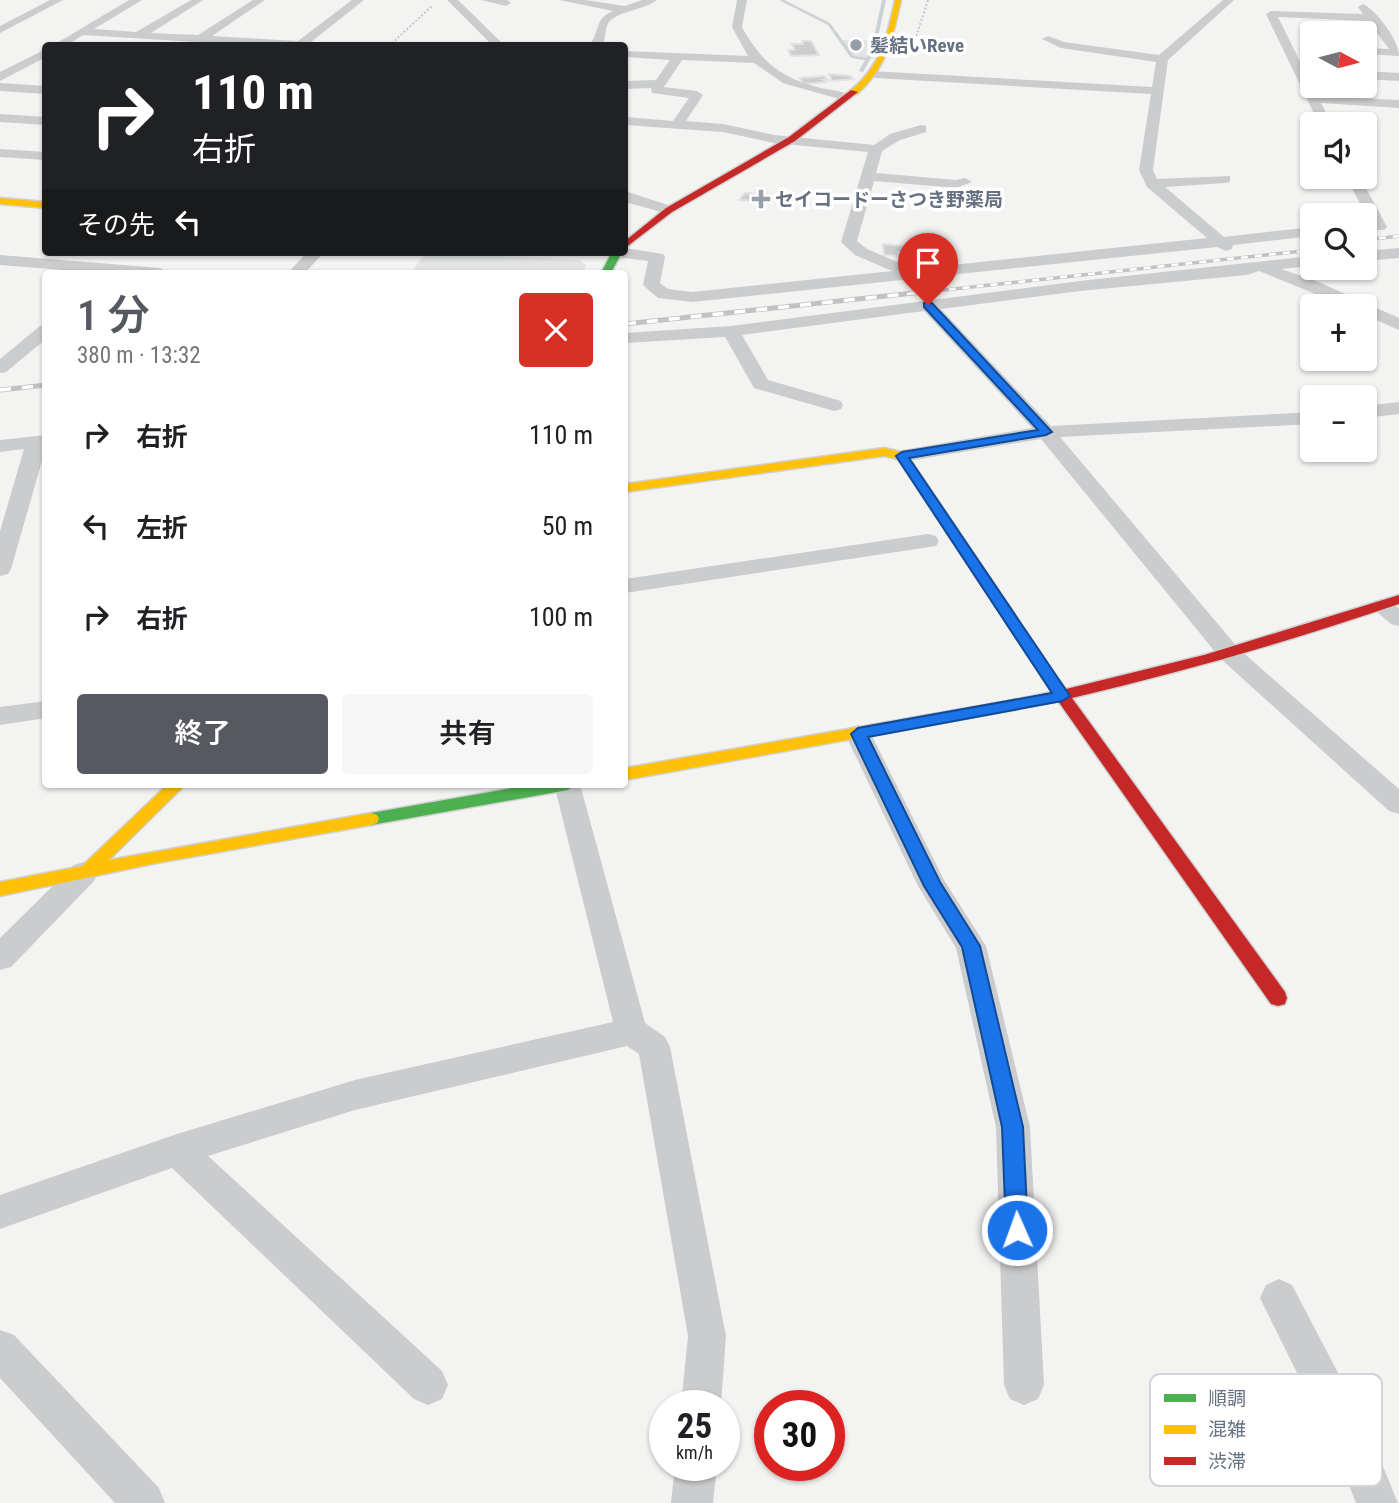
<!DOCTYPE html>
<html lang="ja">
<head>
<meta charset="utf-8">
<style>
  body { margin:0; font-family:"Roboto Condensed","Noto Sans JP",sans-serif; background:#f6f6f6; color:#202124; height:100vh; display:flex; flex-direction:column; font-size:26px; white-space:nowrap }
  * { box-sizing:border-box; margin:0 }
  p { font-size:23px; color:#757577 }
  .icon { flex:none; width:38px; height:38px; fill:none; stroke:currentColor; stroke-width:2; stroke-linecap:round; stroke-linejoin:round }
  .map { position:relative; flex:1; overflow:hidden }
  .side { position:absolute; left:42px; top:270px; width:586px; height:518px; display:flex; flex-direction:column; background:#fff; border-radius:7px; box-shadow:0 2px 5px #0004 }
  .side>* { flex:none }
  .guide { position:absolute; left:42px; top:42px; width:586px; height:214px; border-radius:7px; box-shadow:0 2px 5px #0004; background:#202124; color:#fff; overflow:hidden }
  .needle { width:46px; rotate:97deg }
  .fabs { position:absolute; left:1300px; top:21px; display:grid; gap:14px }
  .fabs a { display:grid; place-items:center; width:77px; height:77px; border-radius:7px; background:#fff; box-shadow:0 2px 5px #0004; font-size:35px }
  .speed { position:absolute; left:649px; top:1390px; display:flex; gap:14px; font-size:35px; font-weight:700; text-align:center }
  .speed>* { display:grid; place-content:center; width:91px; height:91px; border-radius:50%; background:#fff; box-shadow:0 2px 5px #0004; line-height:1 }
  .speed small { font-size:18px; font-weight:400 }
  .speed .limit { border:10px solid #d22; background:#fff; color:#111 }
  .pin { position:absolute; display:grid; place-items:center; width:60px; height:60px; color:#fff; margin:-72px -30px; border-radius:50% 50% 50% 0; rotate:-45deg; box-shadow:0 0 7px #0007 }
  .pin .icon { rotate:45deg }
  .me { position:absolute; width:77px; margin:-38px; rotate:358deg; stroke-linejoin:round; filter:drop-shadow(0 0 5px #0008) }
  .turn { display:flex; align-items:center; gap:24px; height:147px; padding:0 35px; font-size:32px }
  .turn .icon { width:91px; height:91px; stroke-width:2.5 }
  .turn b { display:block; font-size:49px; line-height:60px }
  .then { display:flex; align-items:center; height:66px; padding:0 35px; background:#0003; gap:14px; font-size:26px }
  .round { display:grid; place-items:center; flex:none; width:74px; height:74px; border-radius:7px; background:#f6f6f6 }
  .head { display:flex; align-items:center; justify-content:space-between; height:119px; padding:0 35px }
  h1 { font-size:42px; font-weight:600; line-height:52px; color:#56595f }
  .primary-button { display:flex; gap:14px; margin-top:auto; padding:14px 35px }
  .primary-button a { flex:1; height:80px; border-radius:7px; background:#56595f; color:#fff; font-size:28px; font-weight:600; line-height:80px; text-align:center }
  .primary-button a+a { background:#f6f6f6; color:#202124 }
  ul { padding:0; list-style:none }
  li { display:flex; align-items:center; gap:21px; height:91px; padding:0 35px }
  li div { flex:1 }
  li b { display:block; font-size:26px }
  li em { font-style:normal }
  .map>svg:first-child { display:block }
</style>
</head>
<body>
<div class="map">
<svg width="1399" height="1503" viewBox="0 0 1399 1503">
  <rect width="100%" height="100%" fill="#f3f3f2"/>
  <path fill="#e3e5e4" d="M 840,40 L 880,40 L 874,59 L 868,59 L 853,57 Z
    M 426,252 L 579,260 L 586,265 L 583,273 L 411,273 Z"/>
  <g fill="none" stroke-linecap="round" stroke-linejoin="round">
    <path fill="#ccd1d5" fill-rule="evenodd" d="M 779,0 L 784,0 L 830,23 L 854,56 L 867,58 L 871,51 L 882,0 L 886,0 L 875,51 L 863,72 L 859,71 L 865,60 L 851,58 L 828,25 Z"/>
  </g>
  <path fill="#cccece" stroke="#e2e2e2" stroke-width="2" d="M 802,41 L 811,41 L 819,55 L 791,56 L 788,50 L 795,50 L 792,44 L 803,44 Z
    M 829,74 L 850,76 L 854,79 L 832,81 Z
    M 824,76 L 828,80 L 823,80 L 826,82 L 804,84 L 799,78 Z
    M 745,193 L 776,195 L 775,197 L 783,198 L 781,202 L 739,200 Z
    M 883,244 L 904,246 L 903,252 L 898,252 L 898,256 L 884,255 Z"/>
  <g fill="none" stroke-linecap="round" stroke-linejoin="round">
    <defs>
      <path id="fast" d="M 612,252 L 622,252 L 611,273 L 601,273 Z
        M 535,784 L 576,784 L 568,790 L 371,825 L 365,823 L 363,819 L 365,815 L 371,813 Z"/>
      <path id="slow" d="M 895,0 L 901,0 C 893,37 887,68 857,94 L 851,94 L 851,90 C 881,66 887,36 895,0 Z
        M 0,198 L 46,202 L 46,208 L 0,204 Z
        M 884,448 L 906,453 L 1059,681 L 1061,684 L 1059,687 L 1049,687 L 898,459 L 884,456 L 625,492 L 625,484 Z
        M 1014,700 L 1019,701 L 1022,705 L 1019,709 L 625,780 L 625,768 Z
        M 168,784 L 186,784 L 109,860 L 371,813 L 377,815 L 379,819 L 377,823 L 371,825 L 157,863 L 0,896 L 0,882 L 82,866 Z"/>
      <path id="jam" d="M 851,90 L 858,92 L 795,141 L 672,212 L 625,248 L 625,241 L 666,208 L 789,137 Z
        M 1399,595 L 1399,604 C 1291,641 1183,672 1072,698 L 1285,992 L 1287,998 L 1285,1004 L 1278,1006 L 1271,1004 L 1058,701 L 1014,710 L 1006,705 L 1009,701 L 1052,692 L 1047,684 L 1049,681 L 1059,681 L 1066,689 L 1204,655 Z"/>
    </defs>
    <use href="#fast" stroke="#d0d1d1" stroke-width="3"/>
    <use href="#slow" stroke="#d0d1d1" stroke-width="3"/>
    <use href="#jam" stroke="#d0d1d1" stroke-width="3"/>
    <path stroke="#c8c8c9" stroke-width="2" stroke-dasharray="2 2" stroke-linecap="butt" d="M 915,40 L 928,0
      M 389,46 L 432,6"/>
    <path fill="#cbcccd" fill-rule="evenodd" d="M 50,0 L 63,0 L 0,33 L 0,26 Z
      M 129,0 L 142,0 L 94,29 L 136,32 L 191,0 L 203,0 L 151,33 L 198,35 L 253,0 L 265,0 L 212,36 L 298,41 L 352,0 L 364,0 L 311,42 L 332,46 L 259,46 L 83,35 L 66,46 L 52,46 Z
      M 447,0 L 458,0 L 505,46 L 493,46 Z
      M 481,0 L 507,0 L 511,3 L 506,6 Z
      M 559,0 L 585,0 L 625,6 L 642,0 L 657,0 C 644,10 623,10 611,20 C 603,27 608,38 601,46 L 589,46 C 600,33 594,18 613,11 Z
      M 737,0 L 747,0 L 742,27 C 762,63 781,78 821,88 C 831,90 844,91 852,97 L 846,101 L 783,83 L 754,63 L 682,60 L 664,87 L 697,91 L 703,95 L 686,121 L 723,124 L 774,135 L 874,145 L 890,134 L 921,125 L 926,126 L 926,132 L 900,140 L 882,151 L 876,173 L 956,180 L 965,178 L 972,182 L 956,188 L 874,181 L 857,241 L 867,249 L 914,269 L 1207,238 L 1147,187 L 1139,170 L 1151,94 L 875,78 L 869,74 L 871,71 L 1152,87 L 1156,62 L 1061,48 L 1042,39 L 1048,36 L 1064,42 L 1159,55 L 1223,0 L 1234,0 L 1168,60 L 1153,170 L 1157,179 L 1230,176 L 1230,182 L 1225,183 L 1165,187 L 1224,237 L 1312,227 L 1312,236 L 1233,245 L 1232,249 L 1226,251 L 1217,247 L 692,302 L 658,298 L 643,285 L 648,261 L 616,257 L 608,252 L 625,252 L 625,248 L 663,254 L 665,257 L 660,283 L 668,289 L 692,292 L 892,271 L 855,255 L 841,242 L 868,152 L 774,143 L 723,132 L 625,125 L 625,117 L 673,121 L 689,98 L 652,93 L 651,88 L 625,89 L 625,81 L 656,80 L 670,60 L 625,57 L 625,51 L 748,56 L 732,27 Z
      M 1363,4 C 1377,11 1399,40 1399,56 L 1365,54 L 1365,48 L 1389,49 L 1368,21 L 1278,17 L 1317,96 L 1399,100 L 1399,108 L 1321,103 L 1332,124 L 1319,124 L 1266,14 L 1271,11 L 1363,14 L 1358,7 Z
      M 46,49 L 46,57 L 0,81 L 0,72 Z
      M 1365,71 L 1399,73 L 1399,81 L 1365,79 Z
      M 0,83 L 46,86 L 46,94 L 0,91 Z
      M 0,114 L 46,117 L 46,125 L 0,122 Z
      M 0,149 L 46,152 L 46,160 L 0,157 Z
      M 1346,177 L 1360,177 L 1387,227 L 1384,230 L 1374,230 Z
      M 625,191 L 674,207 L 676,210 L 669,214 L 625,202 Z
      M 1399,248 L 1399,258 L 1365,261 L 1365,251 Z
      M 307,252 L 324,252 L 305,273 L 288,273 Z
      M 0,255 L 160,268 L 168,273 L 101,273 L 0,265 Z
      M 1312,256 L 1312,266 L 1281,269 L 1314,280 L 1399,318 L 1399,330 L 1365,315 L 1365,306 L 1345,306 L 1259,271 L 1247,275 L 1080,291 L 941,309 L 1051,426 L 1312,412 L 1312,424 L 1060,437 L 1239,649 L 1399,789 L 1399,814 L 1389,811 L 1221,659 L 1041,439 L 902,462 L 895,460 L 892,456 L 895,452 L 902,450 L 1032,428 L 924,311 L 742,335 L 768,380 L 841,401 L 843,405 L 841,409 L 834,411 L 754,388 L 725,337 L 625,343 L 625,333 L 731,326 L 1080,281 Z
      M 46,325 L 46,339 L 6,372 L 0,373 L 0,359 L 40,326 Z
      M 1399,402 L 1399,414 L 1365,418 L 1365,406 Z
      M 46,435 L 46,447 L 11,569 L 8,574 L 0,576 L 0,531 L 24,449 L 0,452 L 0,440 Z
      M 928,534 L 936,536 L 939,541 L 936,546 L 625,593 L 625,579 Z
      M 1382,599 L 1399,608 L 1399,626 L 1391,624 L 1370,606 L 1374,601 Z
      M 46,701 L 46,718 L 0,725 L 0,707 Z
      M 858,725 L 867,728 L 871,734 L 944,880 L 986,946 L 1030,1127 L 1044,1385 L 1038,1399 L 1024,1405 L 1010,1399 L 1004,1385 L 996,1127 L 956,948 L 918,886 L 845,734 L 849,728 Z
      M 554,784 L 580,784 L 645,1023 L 665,1037 L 670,1047 L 726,1336 L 721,1405 L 681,1405 L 688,1336 L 639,1054 L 627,1046 L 355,1110 L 208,1156 L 442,1371 L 448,1385 L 442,1399 L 428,1405 L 414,1399 L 172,1168 L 0,1229 L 0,1195 L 177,1134 L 355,1080 L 613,1022 Z
      M 84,862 L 94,865 L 98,873 L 94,881 L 11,967 L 0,970 L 0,938 L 74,865 Z
      M 1279,1279 L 1292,1285 L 1368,1430 L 1398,1503 L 1356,1503 L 1337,1454 L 1260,1298 L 1266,1285 Z
      M 0,1330 L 14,1335 L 159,1488 L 165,1503 L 115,1503 L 0,1378 Z
      M 675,1465 L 717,1465 L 713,1503 L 671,1503 Z"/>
    <use href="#fast" fill="#4caf50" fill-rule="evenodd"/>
    <use href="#slow" fill="#ffc107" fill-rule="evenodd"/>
    <use href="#jam" fill="#c62828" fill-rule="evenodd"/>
    <defs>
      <path id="rail-far1" d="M 1365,240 L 1399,236
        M 907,294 L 1312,250"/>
      <path id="rail" d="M 625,324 L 923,292
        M 0,390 L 46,385"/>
    </defs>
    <use href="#rail-far1" stroke="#c1c2c2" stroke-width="3.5"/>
    <use href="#rail" stroke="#c1c2c2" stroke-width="5"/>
    <use href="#rail-far1" stroke="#fff" stroke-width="2.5" stroke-dasharray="7" stroke-linecap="butt"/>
    <use href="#rail" stroke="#fff" stroke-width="3.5" stroke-dasharray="11" stroke-linecap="butt"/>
  </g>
  <path fill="#1a73e8" stroke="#114b97" stroke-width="2" d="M 924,303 L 932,303 L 1052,432 L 1046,435 L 909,458 L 1070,696 L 1062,701 L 868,737 L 940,882 L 980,946 L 1023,1127 L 1028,1230 L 1025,1238 L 1017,1241 L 1009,1238 L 1006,1230 L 1002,1127 L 962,947 L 924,886 L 851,734 L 858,728 L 1052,693 L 896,456 L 902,452 L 1038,430 L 924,307 Z"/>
  <g fill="#979ea8" stroke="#fff" stroke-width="2.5">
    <circle cx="856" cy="45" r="7"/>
    <path d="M757.5 188.5h7v7h7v7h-7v7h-7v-7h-7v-7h7z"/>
  </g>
  <g text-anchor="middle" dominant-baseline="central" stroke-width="7" stroke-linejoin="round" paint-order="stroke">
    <g font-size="19" font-weight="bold" fill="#657080" stroke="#fff" text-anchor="start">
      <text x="870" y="45">髪結いReve</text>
      <text x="775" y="199">セイコードーさつき野薬局</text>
    </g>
  </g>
  <rect x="1150" y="1374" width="232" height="112" rx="10" fill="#fff" stroke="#d1d4d9" stroke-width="2"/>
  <rect x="1164" y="1394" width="32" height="8" fill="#4caf50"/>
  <rect x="1164" y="1425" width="32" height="9" fill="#ffc107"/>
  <rect x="1164" y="1457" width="32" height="8" fill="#c62828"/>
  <g font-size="19" fill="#657080">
    <text x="1208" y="1405">順調</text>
    <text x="1208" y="1436">混雑</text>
    <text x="1208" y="1468">渋滞</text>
  </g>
</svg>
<div class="fabs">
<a><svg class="needle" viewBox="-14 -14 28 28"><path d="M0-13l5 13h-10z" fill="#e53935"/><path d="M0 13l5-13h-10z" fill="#757577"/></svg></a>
<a><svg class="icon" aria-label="sound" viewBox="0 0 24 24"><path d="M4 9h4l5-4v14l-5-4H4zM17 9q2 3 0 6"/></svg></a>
<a><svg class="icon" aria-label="search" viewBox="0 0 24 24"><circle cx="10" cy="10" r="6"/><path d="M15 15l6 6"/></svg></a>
<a>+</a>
<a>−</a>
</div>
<div class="speed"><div>25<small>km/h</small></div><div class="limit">30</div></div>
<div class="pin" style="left:928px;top:305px;background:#d93025"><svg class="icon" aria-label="arrive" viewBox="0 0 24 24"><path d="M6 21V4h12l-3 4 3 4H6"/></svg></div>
<svg class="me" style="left:1017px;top:1230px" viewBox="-20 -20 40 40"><circle r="17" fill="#1a73e8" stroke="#fff" stroke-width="3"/><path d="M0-11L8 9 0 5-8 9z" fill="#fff"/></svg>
<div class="guide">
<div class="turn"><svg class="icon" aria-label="right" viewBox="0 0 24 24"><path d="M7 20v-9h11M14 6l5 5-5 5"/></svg><div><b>110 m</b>右折</div></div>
<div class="then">その先<svg class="icon" aria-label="left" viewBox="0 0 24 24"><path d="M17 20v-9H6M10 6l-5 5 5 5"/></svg></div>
</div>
<section class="side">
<div class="head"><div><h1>1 分</h1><p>380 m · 13:32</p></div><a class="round" style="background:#d93025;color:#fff"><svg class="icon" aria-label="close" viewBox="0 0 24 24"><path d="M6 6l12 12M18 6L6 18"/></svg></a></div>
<ul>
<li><svg class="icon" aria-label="right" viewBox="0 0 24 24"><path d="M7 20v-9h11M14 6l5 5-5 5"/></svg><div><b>右折</b></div><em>110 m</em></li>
<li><svg class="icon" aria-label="left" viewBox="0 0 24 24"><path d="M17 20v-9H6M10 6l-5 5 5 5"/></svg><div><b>左折</b></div><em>50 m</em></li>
<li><svg class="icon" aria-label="right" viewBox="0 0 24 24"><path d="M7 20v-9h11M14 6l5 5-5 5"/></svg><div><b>右折</b></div><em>100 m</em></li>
</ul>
<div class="primary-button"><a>終了</a><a>共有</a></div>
</section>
</div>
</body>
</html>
